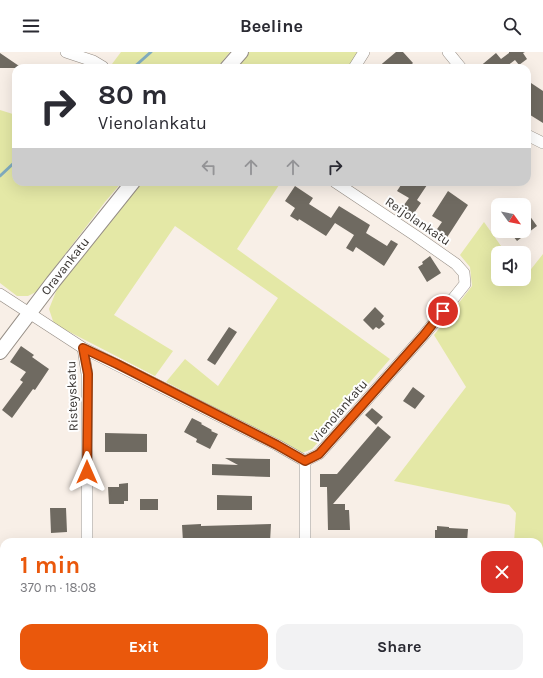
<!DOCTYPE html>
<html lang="en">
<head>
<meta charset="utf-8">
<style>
  body { margin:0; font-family:Karla,sans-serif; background:#f2f2f3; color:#2b2b33; height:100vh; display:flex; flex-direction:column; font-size:15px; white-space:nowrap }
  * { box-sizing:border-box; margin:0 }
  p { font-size:13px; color:#7c7c81 }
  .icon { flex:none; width:22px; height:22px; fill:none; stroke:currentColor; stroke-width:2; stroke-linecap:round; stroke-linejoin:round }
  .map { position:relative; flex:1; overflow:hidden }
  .side { position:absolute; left:0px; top:486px; width:543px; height:140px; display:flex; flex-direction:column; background:#fff; border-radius:12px 12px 0 0; box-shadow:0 4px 16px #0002 }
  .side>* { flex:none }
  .hud { position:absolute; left:12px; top:12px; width:519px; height:122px; border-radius:12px; box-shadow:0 4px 16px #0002; background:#fff; color:#2b2b33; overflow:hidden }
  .needle { width:26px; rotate:123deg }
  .buttons { position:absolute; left:491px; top:146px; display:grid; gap:8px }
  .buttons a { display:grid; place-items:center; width:40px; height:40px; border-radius:8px; background:#fff; box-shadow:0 4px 16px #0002; font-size:20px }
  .pin { position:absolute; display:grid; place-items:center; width:34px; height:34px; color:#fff; margin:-17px; border:2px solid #fff; border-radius:50%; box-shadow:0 1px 4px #0007 }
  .me { position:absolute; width:44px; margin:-22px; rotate:0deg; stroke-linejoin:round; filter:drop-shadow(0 0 3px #0008) }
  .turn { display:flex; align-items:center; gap:14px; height:84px; padding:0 20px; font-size:18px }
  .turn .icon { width:52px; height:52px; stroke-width:2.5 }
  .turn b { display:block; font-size:28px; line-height:34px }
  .lanes { display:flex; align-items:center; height:38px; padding:0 20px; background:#0003; justify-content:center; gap:20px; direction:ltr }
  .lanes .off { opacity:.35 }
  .round { display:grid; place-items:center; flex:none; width:42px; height:42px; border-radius:12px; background:#f2f2f3 }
  .head { display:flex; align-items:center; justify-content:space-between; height:68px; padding:0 20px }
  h1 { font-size:24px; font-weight:700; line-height:30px; color:#ea580c }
  .primary-button { display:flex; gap:8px; margin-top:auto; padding:8px 20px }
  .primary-button a { flex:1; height:46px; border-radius:12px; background:#ea580c; color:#fff; font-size:16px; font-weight:700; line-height:46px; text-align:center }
  .primary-button a+a { background:#f2f2f3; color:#2b2b33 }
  header { display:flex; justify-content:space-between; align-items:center; height:52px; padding:0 20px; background:#fff; font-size:18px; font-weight:700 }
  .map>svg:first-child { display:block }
</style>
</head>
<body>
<header><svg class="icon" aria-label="menu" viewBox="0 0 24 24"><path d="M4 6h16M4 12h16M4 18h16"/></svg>Beeline<svg class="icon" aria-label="search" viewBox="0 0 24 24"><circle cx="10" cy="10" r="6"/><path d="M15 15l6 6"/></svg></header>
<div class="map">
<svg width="543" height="626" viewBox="0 0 543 626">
  <rect width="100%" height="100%" fill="#f8efe7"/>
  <path fill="#e4e8a6" d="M 121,0 L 230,0 L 217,16 L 109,16 Z
    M 249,0 L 358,0 L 348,16 L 237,16 Z
    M 0,58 L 16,63 L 16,130 L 122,130 L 105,150 L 36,240 L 28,244 L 17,244 L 0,231 Z
    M 141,130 L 281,130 L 237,197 L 390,307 L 312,397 L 302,401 L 166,330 L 185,307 L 218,334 L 278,246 L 175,174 L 114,263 L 173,299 L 155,324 L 54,272 L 49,257 L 57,237 L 99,182 Z
    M 484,170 L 506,201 L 498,201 L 498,227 L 524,227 L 524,226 L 543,202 L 543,516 L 539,516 L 539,490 L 514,490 L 516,461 L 509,453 L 394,429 L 466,335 L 434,283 L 472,234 L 470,215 L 460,203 Z
    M 539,527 L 543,527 L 543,626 L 523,626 L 523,622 L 539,622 Z"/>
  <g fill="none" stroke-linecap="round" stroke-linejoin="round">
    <path stroke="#81acbf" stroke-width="3" d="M 133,16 L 151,0
      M 0,124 L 16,109"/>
  </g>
  <path fill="#6f6a61" d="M 396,0 L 403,0 L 413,11 L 408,16 L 377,16 Z
    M 509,0 L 525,0 L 523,1 L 527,7 L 519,13 L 515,8 L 507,14 L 508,16 L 478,16 L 496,1 L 501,7 L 509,1 Z
    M 0,1 L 22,16 L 0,16 Z
    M 531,31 L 543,39 L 543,71 L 527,61 L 527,37 Z
    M 403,130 L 429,130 L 417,148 L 421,151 L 412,164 L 401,157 L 409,146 L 397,139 Z
    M 295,134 L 313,146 L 309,152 L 331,166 L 339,154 L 370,173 L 366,181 L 387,194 L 391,188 L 398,192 L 384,214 L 356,195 L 353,200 L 346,196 L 354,183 L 335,171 L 326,184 L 299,167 L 298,169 L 290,164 L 295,156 L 285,149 Z
    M 448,139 L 468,153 L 446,187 L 435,180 L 442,170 L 432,164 Z
    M 524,156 L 537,174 L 517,189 L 509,179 L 524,179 Z
    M 430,204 L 441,221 L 427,230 L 418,215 L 423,212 L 422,210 Z
    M 375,255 L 384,264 L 381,268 L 385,272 L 379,277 L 376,275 L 373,278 L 363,268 Z
    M 229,275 L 237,280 L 215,313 L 207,308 Z
    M 21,294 L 34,303 L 32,305 L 49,317 L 35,338 L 33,337 L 12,366 L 2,358 L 23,330 L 20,328 L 26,320 L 10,310 Z
    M 413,335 L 425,344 L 415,357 L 403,349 Z
    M 372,356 L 383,365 L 376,373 L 365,363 Z
    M 192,366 L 202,371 L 201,372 L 212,378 L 211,379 L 218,382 L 210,397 L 196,390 L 197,387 L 184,380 Z
    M 378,374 L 391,385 L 333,452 L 345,452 L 345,458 L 349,458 L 350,478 L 328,478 L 327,435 L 320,435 L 320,422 L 337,422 Z
    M 105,381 L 147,382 L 147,400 L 105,400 Z
    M 225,406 L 270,407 L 270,425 L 212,423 L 212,412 L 238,413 Z
    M 128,431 L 128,449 L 124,449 L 124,452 L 109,452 L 108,435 L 119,435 L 119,432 Z
    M 217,443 L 252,444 L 252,458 L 217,458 Z
    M 140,447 L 158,447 L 158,458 L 140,458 Z
    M 50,456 L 66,456 L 67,480 L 51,481 Z
    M 201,472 L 201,474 L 271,472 L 270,490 L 183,490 L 182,473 Z
    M 437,474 L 449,475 L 449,476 L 468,477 L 467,490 L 435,490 L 435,478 L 437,478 Z"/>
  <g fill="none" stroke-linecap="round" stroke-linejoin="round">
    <defs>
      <path id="minor" d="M 66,0 L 93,9 L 103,15
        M 448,0 L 461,16
        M 354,16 L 364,0
        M 527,83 L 543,91
        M 0,242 L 83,296 L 87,322 L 87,490
        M 83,296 L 277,393 L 305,409
        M 305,409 L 319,402 L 424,283 L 465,232 L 464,221 L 456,212 L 416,184 L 335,130
        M 305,490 L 305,409
        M 88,622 L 88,626
        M 519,622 L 519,626"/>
      <path id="tertiary" d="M 227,16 L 241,0
        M 0,300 L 53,230 L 133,130"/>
    </defs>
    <use href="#minor" stroke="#958d85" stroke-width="12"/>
    <use href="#tertiary" stroke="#958d85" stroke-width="16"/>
    <use href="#minor" stroke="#fff" stroke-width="11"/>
    <use href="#tertiary" stroke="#fff" stroke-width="14"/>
  </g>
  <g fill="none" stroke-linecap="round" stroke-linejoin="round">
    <defs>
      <path id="route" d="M 87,420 L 88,322 L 83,296 L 117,312 L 277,393 L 305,409 L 319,402 L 424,283 L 443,259"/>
    </defs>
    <use href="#route" stroke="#983908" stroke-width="10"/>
    <use href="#route" stroke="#ea580c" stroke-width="7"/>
  </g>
  <g text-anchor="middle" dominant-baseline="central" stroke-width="4" stroke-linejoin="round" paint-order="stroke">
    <g font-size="13" fill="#3a3633" stroke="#fefefe">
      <text transform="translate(418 169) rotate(34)">Reijolankatu</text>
      <text transform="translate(65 214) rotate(-52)">Oravankatu</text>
      <text transform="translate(72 344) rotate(-92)">Risteyskatu</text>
      <text transform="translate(339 359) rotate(-49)">Vienolankatu</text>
    </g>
  </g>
</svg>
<div class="buttons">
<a><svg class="needle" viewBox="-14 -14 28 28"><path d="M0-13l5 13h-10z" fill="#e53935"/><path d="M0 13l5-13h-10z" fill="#7c7c81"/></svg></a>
<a><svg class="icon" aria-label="sound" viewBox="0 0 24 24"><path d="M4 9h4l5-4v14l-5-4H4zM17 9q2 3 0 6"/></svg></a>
</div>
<div class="pin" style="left:443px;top:259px;background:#d93025"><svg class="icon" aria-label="arrive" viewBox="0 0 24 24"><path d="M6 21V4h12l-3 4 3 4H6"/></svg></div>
<svg class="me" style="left:87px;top:420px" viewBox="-20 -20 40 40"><path d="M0-17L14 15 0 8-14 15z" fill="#ea580c" stroke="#fff" stroke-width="4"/></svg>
<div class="hud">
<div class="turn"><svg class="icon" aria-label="right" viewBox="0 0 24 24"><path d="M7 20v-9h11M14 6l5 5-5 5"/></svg><div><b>80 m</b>Vienolankatu</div></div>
<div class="lanes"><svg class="icon off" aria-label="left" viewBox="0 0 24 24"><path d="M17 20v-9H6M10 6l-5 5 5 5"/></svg><svg class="icon off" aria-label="ahead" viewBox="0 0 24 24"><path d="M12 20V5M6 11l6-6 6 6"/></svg><svg class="icon off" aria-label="ahead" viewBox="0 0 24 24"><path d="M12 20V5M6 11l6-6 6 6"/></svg><svg class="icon" aria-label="right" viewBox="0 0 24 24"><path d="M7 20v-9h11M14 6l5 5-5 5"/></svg></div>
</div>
<section class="side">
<div class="head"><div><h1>1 min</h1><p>370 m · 18:08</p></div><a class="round" style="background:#d93025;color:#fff"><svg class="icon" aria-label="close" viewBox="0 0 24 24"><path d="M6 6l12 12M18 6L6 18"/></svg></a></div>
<div class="primary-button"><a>Exit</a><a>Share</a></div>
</section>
</div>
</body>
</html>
